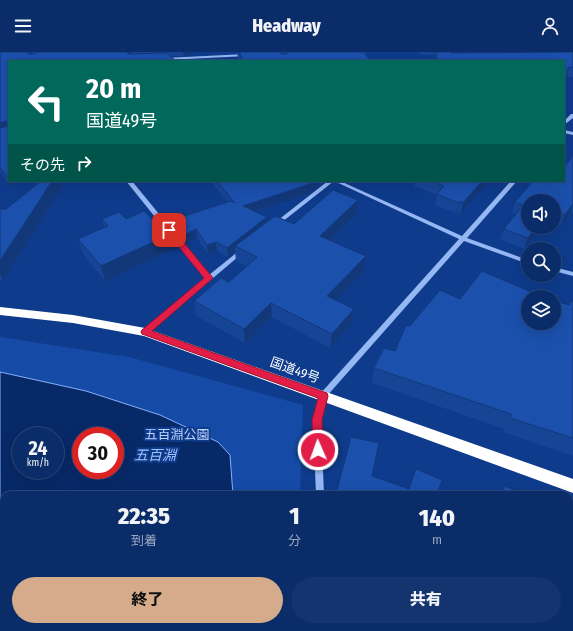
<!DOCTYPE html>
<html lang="ja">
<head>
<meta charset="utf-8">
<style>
  body { margin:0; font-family:"Fira Sans Condensed","Noto Sans JP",sans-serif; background:#13346f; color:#f1f3f6; height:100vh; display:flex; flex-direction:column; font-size:15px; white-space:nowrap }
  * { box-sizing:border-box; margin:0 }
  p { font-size:13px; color:#99a7c0 }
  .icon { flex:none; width:22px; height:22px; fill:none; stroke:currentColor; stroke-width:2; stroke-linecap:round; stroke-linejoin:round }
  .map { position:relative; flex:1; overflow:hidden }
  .panel { position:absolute; left:0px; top:439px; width:573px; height:140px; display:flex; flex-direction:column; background:#0a2c69; border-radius:12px 12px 0 0; box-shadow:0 4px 16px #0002,0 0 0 1px #2a487d }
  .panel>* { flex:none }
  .top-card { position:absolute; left:8px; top:8px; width:557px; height:122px; border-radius:0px; box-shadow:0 4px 16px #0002,0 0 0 1px #2a487d; background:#00695c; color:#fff; overflow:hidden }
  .fabs { position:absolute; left:521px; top:142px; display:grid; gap:8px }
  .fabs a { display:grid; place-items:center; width:40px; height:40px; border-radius:50%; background:#0a2c69; box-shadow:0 4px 16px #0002,0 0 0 1px #2a487d; font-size:20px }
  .speed { position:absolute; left:12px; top:375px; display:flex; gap:8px; font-size:20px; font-weight:700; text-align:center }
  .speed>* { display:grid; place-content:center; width:52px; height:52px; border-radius:50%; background:#0a2c69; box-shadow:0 4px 16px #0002,0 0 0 1px #2a487d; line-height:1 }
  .speed small { font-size:10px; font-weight:400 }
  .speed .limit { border:6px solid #d22; background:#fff; color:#111 }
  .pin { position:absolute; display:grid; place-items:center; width:34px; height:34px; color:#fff; margin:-17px; border-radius:8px; box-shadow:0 2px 6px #0006 }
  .me { position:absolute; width:44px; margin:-22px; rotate:358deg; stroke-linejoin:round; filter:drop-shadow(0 0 3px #0008) }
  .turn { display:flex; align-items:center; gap:14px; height:84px; padding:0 12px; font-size:18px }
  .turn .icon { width:52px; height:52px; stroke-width:2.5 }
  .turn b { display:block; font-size:28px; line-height:34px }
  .then { display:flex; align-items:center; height:38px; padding:0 12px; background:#0003; gap:8px; font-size:15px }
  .eta { display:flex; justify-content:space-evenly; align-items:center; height:68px; text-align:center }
  .eta b { font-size:24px; font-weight:800; line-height:28px }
  .primary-button { display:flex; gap:8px; margin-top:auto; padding:8px 12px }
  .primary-button a { flex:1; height:46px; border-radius:24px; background:#d6ab8b; color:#111; font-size:16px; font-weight:800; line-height:46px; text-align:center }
  .primary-button a+a { background:#13346f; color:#f1f3f6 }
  header { display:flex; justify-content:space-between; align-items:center; height:52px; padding:0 12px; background:#0a2c69; font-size:18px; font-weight:800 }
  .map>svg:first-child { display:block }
</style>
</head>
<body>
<header><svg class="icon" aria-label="menu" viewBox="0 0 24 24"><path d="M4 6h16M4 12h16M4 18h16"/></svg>Headway<svg class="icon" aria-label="person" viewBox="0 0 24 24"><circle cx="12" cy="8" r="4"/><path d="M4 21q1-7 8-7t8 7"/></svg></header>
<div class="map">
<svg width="573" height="579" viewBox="0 0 573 579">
  <rect width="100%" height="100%" fill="#0e3b8c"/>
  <path fill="#154ba7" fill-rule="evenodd" d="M 0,285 L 129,305 L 303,353 L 300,443 L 4,443 L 4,575 L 296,575 L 296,579 L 0,579 ZM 21,384 L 55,384 L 55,418 L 21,418 ZM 81,384 L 115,384 L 115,418 L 81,418 Z"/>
  <path fill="#082968" stroke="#85b1f7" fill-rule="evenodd" d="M 0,320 L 86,339 L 160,363 L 218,390 L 230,403 L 233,443 L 4,443 L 4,575 L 202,575 L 201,579 L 0,579 ZM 21,384 L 55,384 L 55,418 L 21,418 ZM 81,384 L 115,384 L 115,418 L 81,418 Z"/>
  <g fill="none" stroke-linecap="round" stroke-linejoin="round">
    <path fill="#95b7f3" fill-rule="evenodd" d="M 246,2 L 247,2 L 247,4 L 165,8 L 163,7 L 165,6 Z
      M 571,62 L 573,62 L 573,66 L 564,73 L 564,69 Z
      M 564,78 L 573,80 L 573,83 L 564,81 Z
      M 126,129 L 132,129 L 209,223 L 240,198 L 244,198 L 245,199 L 147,282 L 143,282 L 142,280 L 143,278 L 205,227 Z
      M 328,129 L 340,129 L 462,184 L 511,129 L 517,129 L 467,186 L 528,208 L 528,212 L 464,189 L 326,345 L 321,368 L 324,443 L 316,443 L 313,368 L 320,342 L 459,187 L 334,129 L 277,174 L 273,174 L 273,172 Z
      M 554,215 L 573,220 L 573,224 L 554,219 Z
      M 320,575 L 330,575 L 330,579 L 320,579 Z"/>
    <path fill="#fff" fill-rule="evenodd" d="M 0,255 L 73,263 L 145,276 L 573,427 L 573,441 L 144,284 L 73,271 L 0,263 Z"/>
  </g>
  <path fill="#174595" d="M 0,0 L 33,2 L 31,0 L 197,0 L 184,4 L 170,4 L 11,134 L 0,121 Z
    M 235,0 L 280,0 L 282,2 L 283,2 L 283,0 L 366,0 L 366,2 L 371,9 L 240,9 L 238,6 L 237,0 Z
    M 419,0 L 451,0 L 451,1 L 454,0 L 573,0 L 573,25 L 567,25 L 566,31 L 564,38 L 564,9 L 435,9 L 435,3 L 420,3 Z
    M 573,104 L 573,161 L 570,160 L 561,173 L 554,170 L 554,149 L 540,175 L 524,197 L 500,187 L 504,177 L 515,162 L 512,160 L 515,150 L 552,130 Z
    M 210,129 L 317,129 L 317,136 L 310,141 L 254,160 L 267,170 L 294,172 L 357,162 L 330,188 L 366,204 L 364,219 L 336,248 L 354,257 L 352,271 L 330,296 L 272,265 L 245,291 L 196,264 L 194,249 L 229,230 L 247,214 L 236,209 L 235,199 L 228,205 L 217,199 L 208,203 L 197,186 L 185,192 L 174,177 L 172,168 L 228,150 Z
    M 409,129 L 489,129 L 460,162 L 457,160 L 456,161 L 435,153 L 437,143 L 414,134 L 415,131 Z
    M 63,134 L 3,229 L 0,228 L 0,157 L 6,157 Z
    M 102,167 L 178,195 L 105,229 L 83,202 L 78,187 L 104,176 Z
    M 528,245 L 568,253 L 570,249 L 573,250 L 573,404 L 503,380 L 504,377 L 372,331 L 374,316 L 395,299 L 410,274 L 460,247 Z
    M 504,434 L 529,443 L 499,443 Z
    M 495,575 L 569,575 L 573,579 L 494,579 Z"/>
  <path fill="#133879" d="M 127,0 L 131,0 L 132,6 Z
    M 183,0 L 197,0 L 184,4 Z
    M 7,69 L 9,75 L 0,81 L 0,71 Z
    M 9,124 L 9,129 L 23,129 L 11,134 L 7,125 Z
    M 52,129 L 62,129 L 63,134 L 3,229 L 0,222 L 0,209 Z
    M 314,129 L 317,129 L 317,136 L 310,141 L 243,163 L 243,154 Z
    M 482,129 L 489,129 L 460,162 L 463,151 Z
    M 358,148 L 357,162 L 319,198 L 320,184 Z
    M 460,149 L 457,160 L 456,161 L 459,151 Z
    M 573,152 L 573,153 L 570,160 L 561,173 L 565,163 Z
    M 267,165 L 267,174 L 235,194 L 235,199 L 228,205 L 227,196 Z
    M 536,175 L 540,175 L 524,197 L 528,186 Z
    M 196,177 L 197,186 L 185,192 L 184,183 Z
    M 175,180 L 178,195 L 105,229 L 101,214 Z
    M 216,190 L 217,199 L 208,203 L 207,193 Z
    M 366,204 L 364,219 L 326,259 L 327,244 Z
    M 271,251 L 272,265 L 245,291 L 244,277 Z
    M 354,257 L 352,271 L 330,296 L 332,282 Z"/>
  <path fill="#1b50ad" stroke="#133879" d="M 0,0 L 28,0 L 29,2 L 34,2 L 36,1 L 35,0 L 128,0 L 127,0 L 128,2 L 167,1 L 176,9 L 9,9 L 9,124 L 7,125 L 0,116 L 0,76 L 7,74 L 7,69 L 0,71 Z
    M 239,0 L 280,0 L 282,2 L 287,2 L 288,0 L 363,0 L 371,9 L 244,9 Z
    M 437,0 L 451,0 L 451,1 L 573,0 L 573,15 L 568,16 L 566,31 L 564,31 L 564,9 L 459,9 L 436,7 Z
    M 573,104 L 573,152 L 565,163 L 554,158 L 554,149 L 528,149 L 528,175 L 536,175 L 528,186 L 504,177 L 523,153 L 515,150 L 533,129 L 550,129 L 552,130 L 552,129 L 564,129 L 564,115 Z
    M 41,129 L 52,129 L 0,209 L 0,157 L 6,157 Z
    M 217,129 L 314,129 L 310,132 L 243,154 L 267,165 L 227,196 L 216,190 L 207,193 L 196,177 L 184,183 L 172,168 L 231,149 L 235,151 Z
    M 431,129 L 482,129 L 463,151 L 460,149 L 459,151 L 437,142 L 444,134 Z
    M 333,138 L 358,148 L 320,184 L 366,204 L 327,244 L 354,257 L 332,282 L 271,251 L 244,277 L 194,249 L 221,226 L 229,230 L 257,205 L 235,194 L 275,164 L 294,172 Z
    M 144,159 L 153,168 L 162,165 L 175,180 L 101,214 L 78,187 L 108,174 L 102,167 L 119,160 L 126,167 Z
    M 482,219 L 543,245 L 528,245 L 528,271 L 554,271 L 554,249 L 570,253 L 570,249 L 573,250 L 573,386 L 510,366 L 511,362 L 374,316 L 384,296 L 395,299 L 406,273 L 410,274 L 440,238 L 460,247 Z
    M 351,385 L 379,391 L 372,424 L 409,437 L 416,417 L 442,428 L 437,443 L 339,443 L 336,442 Z
    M 504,434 L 529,443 L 502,443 Z
    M 569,538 L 573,540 L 573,579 L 503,579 L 500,578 L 500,575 L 569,575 Z"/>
  <path fill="#e11d48" stroke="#92132f" d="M 169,175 L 172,176 L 213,226 L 152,279 L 327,341 L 328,344 L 322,368 L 323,398 L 322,401 L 318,403 L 314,401 L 313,398 L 312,368 L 318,346 L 142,282 L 141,280 L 142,278 L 204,226 L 166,179 L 166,176 Z"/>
  <g text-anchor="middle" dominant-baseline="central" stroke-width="4" stroke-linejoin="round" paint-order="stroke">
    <g font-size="13" fill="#fff" stroke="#0e3b8c">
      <text transform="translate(295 318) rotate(20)">国道49号</text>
    </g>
    <g font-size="13" fill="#bcd4fe" stroke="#0e3b8c">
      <text x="177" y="382">五百淵公園</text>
    </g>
    <g font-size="14" font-style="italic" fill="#a0c2fb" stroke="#0e3b8c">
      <text x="155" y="403">五百淵</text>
    </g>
  </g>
</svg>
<div class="fabs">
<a><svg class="icon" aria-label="sound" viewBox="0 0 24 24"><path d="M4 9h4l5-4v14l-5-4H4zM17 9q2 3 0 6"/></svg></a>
<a><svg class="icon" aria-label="search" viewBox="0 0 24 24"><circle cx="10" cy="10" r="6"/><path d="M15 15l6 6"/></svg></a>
<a><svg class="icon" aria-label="layers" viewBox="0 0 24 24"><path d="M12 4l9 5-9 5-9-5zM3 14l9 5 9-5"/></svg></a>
</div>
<div class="speed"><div>24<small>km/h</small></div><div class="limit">30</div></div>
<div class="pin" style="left:169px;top:178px;background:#d93025"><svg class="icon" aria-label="arrive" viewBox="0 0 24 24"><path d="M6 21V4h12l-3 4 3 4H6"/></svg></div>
<svg class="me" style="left:318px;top:398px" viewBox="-20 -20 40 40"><circle r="17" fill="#e11d48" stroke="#fff" stroke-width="3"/><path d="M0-11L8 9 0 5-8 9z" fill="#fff"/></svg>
<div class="top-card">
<div class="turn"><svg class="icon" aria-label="left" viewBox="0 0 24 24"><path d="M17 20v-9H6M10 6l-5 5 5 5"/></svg><div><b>20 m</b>国道49号</div></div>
<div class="then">その先<svg class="icon" aria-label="right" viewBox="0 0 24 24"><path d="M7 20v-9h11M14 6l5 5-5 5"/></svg></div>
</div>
<section class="panel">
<div class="eta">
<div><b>22:35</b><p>到着</p></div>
<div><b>1</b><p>分</p></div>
<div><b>140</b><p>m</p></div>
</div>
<div class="primary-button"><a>終了</a><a>共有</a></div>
</section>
</div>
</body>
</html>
